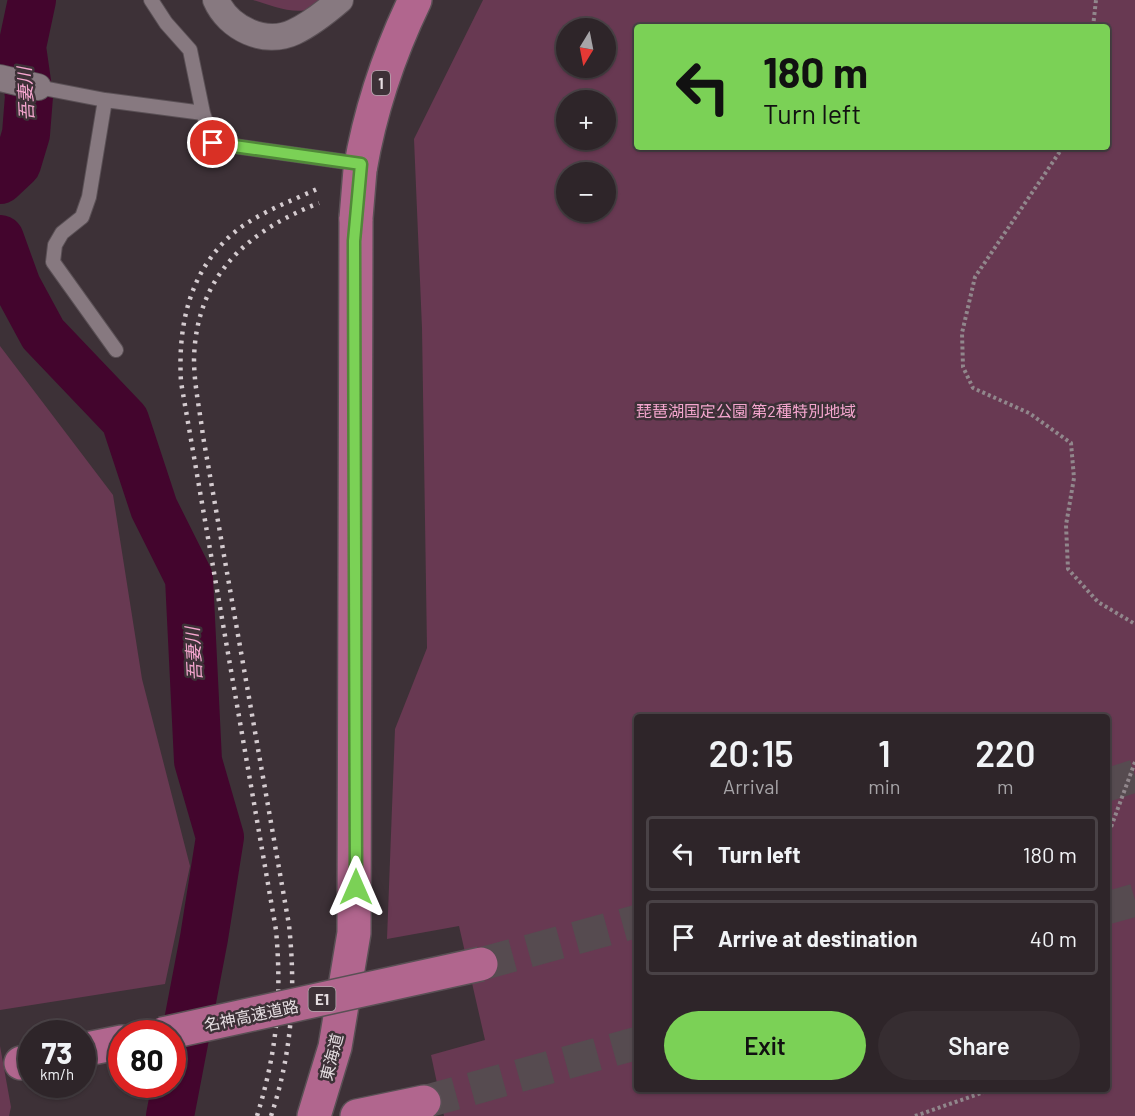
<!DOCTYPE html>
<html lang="en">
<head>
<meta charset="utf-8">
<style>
  body { margin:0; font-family:Barlow,"Noto Sans JP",sans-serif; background:#362d31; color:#f1f3f6; height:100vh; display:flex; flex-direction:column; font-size:22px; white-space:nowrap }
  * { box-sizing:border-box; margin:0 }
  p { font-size:20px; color:#a7a5a8 }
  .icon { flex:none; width:33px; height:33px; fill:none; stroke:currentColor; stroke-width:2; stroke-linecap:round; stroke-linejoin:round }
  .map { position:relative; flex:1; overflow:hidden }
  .drawer { position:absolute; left:634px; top:714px; width:476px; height:378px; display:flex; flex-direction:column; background:#2e2529; border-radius:6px; box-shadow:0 2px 4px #0004,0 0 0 2px #494246 }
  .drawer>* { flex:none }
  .hud { position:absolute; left:634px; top:24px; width:476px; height:126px; border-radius:6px; box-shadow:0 2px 4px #0004,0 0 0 2px #494246; background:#7bd156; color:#111; overflow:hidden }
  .needle { width:39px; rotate:190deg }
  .fabs { position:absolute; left:556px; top:18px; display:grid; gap:12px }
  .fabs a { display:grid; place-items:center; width:60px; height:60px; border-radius:50%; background:#2e2529; box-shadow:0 2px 4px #0004,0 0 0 2px #494246; font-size:30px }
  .speed { position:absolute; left:18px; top:1020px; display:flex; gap:12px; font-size:30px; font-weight:700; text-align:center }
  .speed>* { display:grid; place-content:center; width:78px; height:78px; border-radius:50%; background:#2e2529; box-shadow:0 2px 4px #0004,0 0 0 2px #494246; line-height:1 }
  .speed small { font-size:15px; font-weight:400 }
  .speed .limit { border:9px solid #d22; background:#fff; color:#111 }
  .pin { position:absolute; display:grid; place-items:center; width:51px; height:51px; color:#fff; margin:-26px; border:3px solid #fff; border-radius:50%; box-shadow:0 2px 6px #0007 }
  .me { position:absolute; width:66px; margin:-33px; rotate:0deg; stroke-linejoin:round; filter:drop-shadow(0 0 4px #0008) }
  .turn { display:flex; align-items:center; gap:21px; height:126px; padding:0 30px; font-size:27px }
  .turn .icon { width:78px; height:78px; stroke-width:2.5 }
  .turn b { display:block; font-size:42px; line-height:51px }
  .eta { display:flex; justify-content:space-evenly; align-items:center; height:102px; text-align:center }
  .eta b { font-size:36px; font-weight:600; line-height:42px }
  .cta { display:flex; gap:12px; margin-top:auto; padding:12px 30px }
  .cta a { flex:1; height:69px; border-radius:36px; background:#7bd156; color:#111; font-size:24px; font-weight:600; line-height:69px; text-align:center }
  .cta a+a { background:#362d31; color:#f1f3f6 }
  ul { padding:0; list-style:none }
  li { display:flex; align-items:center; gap:18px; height:75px; margin:0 12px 9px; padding:0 18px; border:3px solid #494246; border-radius:6px }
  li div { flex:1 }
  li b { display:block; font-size:22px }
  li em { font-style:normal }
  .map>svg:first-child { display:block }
</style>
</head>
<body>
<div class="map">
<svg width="1135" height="1116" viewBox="0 0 1135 1116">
  <rect width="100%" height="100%" fill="#3d3137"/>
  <path fill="#683952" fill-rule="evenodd" d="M 253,0 L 323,0 C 306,21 274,6 253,0 Z
    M 483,0 L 1135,0 L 1135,1116 L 444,1116 L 431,1055 L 485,1040 L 459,926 L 387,939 L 395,729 L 427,648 L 422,328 L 414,139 ZM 638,27 L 1107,27 L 1107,147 L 638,147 ZM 567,28 L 606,28 L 606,68 L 567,68 ZM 567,100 L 606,100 L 606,140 L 567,140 ZM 567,172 L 606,172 L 606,212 L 567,212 ZM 638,717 L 1107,717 L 1107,1089 L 638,1089 Z
    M 0,346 L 113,495 L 142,679 L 190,866 L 165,984 L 0,1010 Z
    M 0,1046 L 11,1107 L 9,1116 L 0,1116 Z"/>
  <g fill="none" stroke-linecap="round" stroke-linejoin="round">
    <path stroke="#43052d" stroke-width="48" d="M 0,180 L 17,164 L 26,134 L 29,96 L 22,47 L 32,0
      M 0,239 L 17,286 L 43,334 L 125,420 L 154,508 L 189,578 L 198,761 L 220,837 L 204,938 L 170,1116"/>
    <path stroke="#564b50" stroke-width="33" stroke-dasharray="33 16" stroke-linecap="butt" d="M 1107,785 L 1135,776
      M 1107,908 L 1135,900
      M 481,964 L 638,921
      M 424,1102 L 638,1043"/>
    <defs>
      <path id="lane" d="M 151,0 L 166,23 L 190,50 L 203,113 L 213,143 L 361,164
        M 38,87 L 105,100 L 203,113
        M 105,100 L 89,197 L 82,217 L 62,233 L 55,245 L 53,262 L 116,350"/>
      <path id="street" d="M 216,0 C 228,28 265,46 294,32 C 311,24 326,12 340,0
        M 0,78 L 38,87"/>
      <path id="highway" d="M 360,170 C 370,111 389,54 415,0
        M 82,1050 L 122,1042
        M 21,1063 L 32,1061
        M 314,1116 L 335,1047 L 354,933 L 356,218
        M 357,1116 L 424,1102"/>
    </defs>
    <use href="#lane" stroke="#5a5055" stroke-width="16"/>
    <use href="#street" stroke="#5a5055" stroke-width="28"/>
    <use href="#highway" stroke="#5a5055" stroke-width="36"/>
    <path stroke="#91878c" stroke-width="4" stroke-dasharray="3 3" stroke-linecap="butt" d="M 1093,27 L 1096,0
      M 1063,147 L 975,277 L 962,333 L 963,367 L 973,388 L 1029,413 L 1071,443 L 1074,478 L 1066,525 L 1068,569 L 1098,602 L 1135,624
      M 1107,838 L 1135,762
      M 915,1116 L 993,1089"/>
    <use href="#lane" stroke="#877980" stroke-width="14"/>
    <use href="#street" stroke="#877980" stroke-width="26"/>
    <use href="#highway" stroke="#b1668e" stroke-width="33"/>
    <path stroke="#d4cbcf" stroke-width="4.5" stroke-dasharray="3 6" stroke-linecap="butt" d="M 257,1116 C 277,1051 282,997 276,930 L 181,382 C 178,331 187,279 225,241 C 249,216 287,203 317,189
      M 271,1116 C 292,1053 296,991 289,925 L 203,436 C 200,411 194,385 194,359 C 196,276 247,231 319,203"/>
    <defs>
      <path id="highway-bridge" d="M 356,218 L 360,170
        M 162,1034 L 481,964"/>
    </defs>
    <use href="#highway-bridge" stroke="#5a5055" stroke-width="36" stroke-linecap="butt"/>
    <use href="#highway-bridge" stroke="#b1668e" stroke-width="33"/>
  </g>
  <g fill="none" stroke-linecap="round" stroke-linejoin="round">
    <defs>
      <path id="route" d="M 213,143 L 361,164 L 354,241 L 356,887"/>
    </defs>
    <use href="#route" stroke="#508838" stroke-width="15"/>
    <use href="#route" stroke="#7bd156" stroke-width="10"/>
  </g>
  <g text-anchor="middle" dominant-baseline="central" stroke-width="5" stroke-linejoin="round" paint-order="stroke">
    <g fill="#3d3137" stroke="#b3a9ae" stroke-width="1.5">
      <rect x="372" y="71" width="18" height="24" rx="4.5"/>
      <rect x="308.5" y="987" width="27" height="24" rx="4.5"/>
    </g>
    <g font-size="15" font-weight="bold" fill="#e5dde1">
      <text x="381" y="83">1</text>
      <text x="322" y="999">E1</text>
    </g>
    <g font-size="16" fill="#f4a6ce" stroke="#3d3137">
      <text x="746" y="410">琵琶湖国定公園 第2種特別地域</text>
    </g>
    <g font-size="16" fill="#e5dde1" stroke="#3d3137">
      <text transform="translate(251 1015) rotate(-12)">名神高速道路</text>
      <text transform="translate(331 1057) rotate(-76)">東海道</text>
    </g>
    <g font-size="18" font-style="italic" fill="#f5a6cf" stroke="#3d3137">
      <text transform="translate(25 94) rotate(-93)">吾妻川</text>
      <text transform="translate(193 654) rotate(-93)">吾妻川</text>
    </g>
  </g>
</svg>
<div class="fabs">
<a><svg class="needle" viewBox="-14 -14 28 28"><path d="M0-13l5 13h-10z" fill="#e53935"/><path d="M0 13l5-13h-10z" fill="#a7a5a8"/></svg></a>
<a>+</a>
<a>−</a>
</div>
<div class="speed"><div>73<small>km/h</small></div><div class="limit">80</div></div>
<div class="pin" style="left:213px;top:143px;background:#d93025"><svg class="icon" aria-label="arrive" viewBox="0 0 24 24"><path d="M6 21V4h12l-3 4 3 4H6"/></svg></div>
<svg class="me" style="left:356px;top:887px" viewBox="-20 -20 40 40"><path d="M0-17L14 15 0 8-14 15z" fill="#7bd156" stroke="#fff" stroke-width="4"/></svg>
<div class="hud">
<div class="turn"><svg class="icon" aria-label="left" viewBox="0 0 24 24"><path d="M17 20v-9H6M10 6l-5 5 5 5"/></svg><div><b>180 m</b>Turn left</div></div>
</div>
<section class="drawer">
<div class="eta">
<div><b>20:15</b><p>Arrival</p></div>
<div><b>1</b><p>min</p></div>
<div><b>220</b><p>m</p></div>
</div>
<ul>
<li><svg class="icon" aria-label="left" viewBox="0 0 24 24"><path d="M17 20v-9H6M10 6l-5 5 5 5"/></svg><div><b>Turn left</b></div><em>180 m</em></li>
<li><svg class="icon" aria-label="arrive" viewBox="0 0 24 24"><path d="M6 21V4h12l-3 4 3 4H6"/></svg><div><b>Arrive at destination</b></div><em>40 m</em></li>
</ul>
<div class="cta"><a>Exit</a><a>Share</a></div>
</section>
</div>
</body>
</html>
